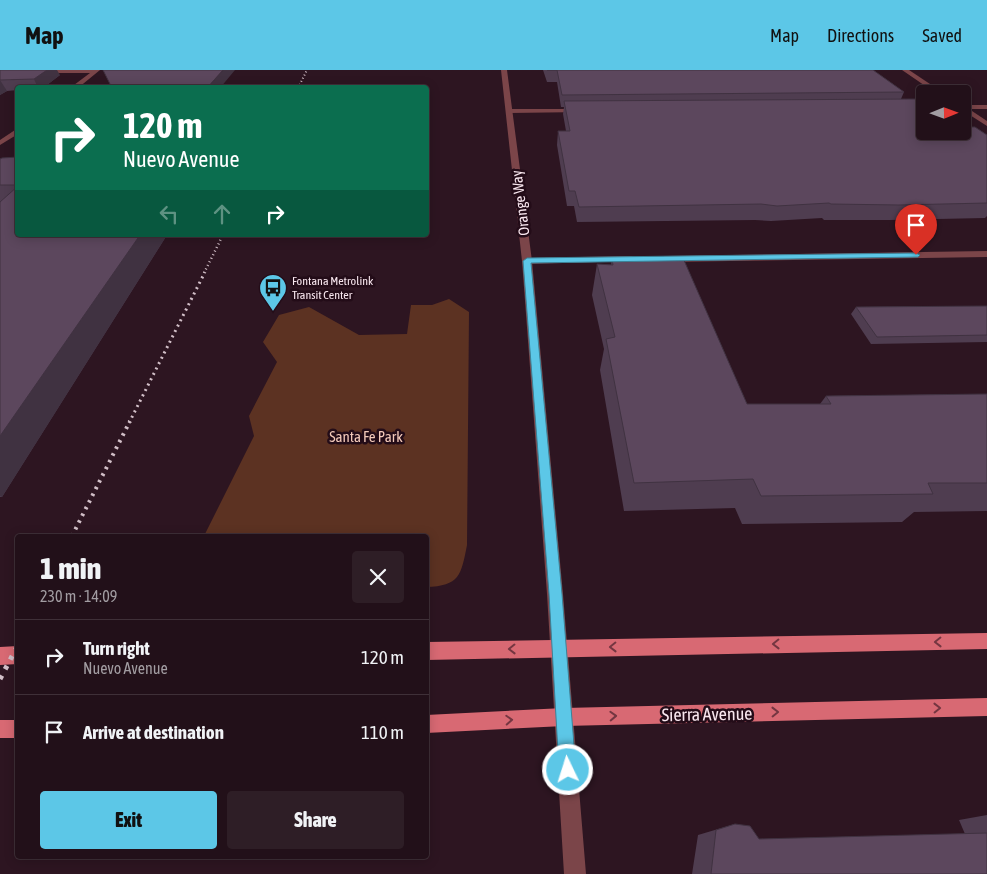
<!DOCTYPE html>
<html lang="en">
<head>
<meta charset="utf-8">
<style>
  body { margin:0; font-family:"Asap Condensed",sans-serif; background:#2e1e26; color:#f1f3f6; height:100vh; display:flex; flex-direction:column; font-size:19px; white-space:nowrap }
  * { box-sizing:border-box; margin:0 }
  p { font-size:16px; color:#a29da2 }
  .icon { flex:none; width:28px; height:28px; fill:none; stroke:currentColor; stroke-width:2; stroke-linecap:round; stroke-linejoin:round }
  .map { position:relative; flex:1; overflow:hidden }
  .details { position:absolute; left:15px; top:464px; width:414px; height:325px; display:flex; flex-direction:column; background:#221019; border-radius:5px; box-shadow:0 2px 12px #0003,0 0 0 1px #3f3038 }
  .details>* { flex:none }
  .hud { position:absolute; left:15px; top:15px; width:414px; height:152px; border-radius:5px; box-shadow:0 2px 12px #0003,0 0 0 1px #3f3038; background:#0b6e4f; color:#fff; overflow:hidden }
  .needle { width:32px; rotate:89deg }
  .controls { position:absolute; left:916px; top:15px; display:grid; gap:10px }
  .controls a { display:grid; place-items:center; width:55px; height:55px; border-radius:5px; background:#221019; box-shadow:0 2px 12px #0003,0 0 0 1px #3f3038; font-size:25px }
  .pin { position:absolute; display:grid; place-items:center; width:42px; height:42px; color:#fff; margin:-51px -21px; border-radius:50% 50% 50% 0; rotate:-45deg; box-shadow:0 0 5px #0007 }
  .pin .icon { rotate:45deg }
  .me { position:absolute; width:55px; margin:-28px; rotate:356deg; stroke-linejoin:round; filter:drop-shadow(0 0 4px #0008) }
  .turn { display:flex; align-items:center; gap:18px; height:105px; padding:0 25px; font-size:22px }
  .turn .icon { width:65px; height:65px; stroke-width:2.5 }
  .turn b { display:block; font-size:35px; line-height:42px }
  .lanes { display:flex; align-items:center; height:48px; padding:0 25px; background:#0003; justify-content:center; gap:25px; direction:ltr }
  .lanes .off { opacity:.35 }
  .round { display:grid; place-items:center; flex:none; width:52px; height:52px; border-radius:5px; background:#2e1e26 }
  .summary { display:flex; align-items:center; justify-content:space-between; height:85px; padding:0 25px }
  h1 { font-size:30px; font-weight:800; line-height:38px }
  .primary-button { display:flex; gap:10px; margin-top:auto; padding:10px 25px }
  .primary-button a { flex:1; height:58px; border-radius:5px; background:#5cc7e7; color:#111; font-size:20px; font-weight:800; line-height:58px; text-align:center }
  .primary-button a+a { background:#2e1e26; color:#f1f3f6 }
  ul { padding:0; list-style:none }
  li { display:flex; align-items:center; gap:15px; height:75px; padding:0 25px; border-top:1px solid #3f3038 }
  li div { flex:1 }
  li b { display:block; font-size:19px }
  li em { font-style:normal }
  header { display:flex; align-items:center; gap:30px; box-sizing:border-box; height:70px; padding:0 25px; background:#5cc7e7; color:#111 }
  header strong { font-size:24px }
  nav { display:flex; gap:28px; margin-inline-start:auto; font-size:18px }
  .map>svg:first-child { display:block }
</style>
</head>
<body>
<header>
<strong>Map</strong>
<nav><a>Map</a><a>Directions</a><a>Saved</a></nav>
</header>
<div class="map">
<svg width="987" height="804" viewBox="0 0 987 804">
  <rect width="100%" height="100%" fill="#2d1521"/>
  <path fill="#5c3222" d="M 449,229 L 469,242 L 467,475 C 461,505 460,516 426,517 L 426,466 L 204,466 L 254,366 L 249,346 L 277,292 L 263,272 L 279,245 L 309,237 L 359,265 L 407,264 L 411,235 L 432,235 Z"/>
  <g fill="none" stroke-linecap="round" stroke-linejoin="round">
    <path fill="#7b4549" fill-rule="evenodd" d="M 37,0 L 100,0 L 78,18 L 70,18 L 90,3 L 39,3 Z
      M 902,0 L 909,0 L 945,24 L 937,24 Z
      M 962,35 L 987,35 L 987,39 L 969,39 L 987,51 L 987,56 L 962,40 Z
      M 582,39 L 584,40 L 584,42 L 509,43 L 506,41 L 509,39 Z
      M 18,58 L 18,64 L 0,75 L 0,70 Z
      M 987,181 L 987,187 L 665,192 L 660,189 L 665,186 Z
      M 631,186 L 634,187 L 634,191 L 527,194 L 522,191 L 527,188 Z"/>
    <path fill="#7b4549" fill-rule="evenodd" d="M 501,0 L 507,0 L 532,191 L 563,524 L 586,804 L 564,804 L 547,524 L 522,191 Z"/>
    <path fill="#d86973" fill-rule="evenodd" d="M 987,563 L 987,579 L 426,590 L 426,572 Z
      M 18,576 L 18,594 L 0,595 L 0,577 Z
      M 987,628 L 987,646 L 564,656 L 426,663 L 426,645 L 564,638 Z
      M 0,650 L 18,650 L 18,668 L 0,668 Z"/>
    <path stroke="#d2bfc8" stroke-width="2" stroke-dasharray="1 2.5" stroke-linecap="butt" d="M 298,18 L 307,0"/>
    <path stroke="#d2bfc8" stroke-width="2.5" stroke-dasharray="1 3" stroke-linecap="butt" d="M 204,203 L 223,165"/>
    <path stroke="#d2bfc8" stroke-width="3" stroke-dasharray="2 4" stroke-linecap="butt" d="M 129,353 L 205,202"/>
    <path stroke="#d2bfc8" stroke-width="4" stroke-dasharray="2.5 5" stroke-linecap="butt" d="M 72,466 L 130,351"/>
    <path stroke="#d2bfc8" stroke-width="5" stroke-dasharray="4 7" stroke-linecap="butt" d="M 0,609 L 18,575"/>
  </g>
  <path fill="#4f3d50" d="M 0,0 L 60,5 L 43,18 L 18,18 L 18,20 L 7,21 L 0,25 Z
    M 543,0 L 873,0 L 904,22 L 901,29 L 925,61 L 987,65 L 987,146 L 985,148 L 890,150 L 824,150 L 822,148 L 771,151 L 755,150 L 577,152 L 574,136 L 567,136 L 557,75 L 558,61 L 566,61 L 563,44 L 564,37 L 561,37 L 557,12 L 547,12 Z
    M 18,87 L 18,165 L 167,165 L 2,427 L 0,427 L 0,89 Z
    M 612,188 L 747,334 L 820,334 L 826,326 L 987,324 L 987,441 L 914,442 L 902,452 L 742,454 L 735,438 L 624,441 L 600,300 L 604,279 L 592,225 L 597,194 L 611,195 Z
    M 987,236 L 987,272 L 871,274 L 851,244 L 856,237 Z
    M 987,745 L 987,804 L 692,804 L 698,765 L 735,754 L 759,769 L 965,764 L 959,750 Z"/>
  <path fill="#403241" d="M 47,0 L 57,0 L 60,5 L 43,18 L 38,18 L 34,9 Z
    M 223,0 L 235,0 L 220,18 L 207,18 Z
    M 0,10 L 7,21 L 0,25 Z
    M 140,165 L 167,165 L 2,427 L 0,426 L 0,366 Z"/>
  <path fill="#5c475d" stroke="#403241" d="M 0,0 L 47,0 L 34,9 L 0,10 Z
    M 103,0 L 223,0 L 207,18 L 112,18 Z
    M 547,0 L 873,0 L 904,22 L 562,25 L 557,0 Z
    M 915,29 L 925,36 L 925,61 L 962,61 L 962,57 L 975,57 L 987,65 L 987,133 L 899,135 L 831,134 L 829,133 L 777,136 L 761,134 L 579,137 L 575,121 L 569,121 L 558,61 L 570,61 L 564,31 Z
    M 18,87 L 18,115 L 0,115 L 0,89 L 2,88 Z
    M 18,116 L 18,165 L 140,165 L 0,366 L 0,132 Z
    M 612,188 L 683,188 L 747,334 L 831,334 L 826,326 L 987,324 L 987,413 L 928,413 L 933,424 L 761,426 L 753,409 L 634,413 L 606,269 L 615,267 L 597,194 L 613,195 Z
    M 987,236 L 987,265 L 877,267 L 856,237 Z
    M 735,754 L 750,756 L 759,769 L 987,763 L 987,804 L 711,804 L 716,760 Z"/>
  <defs><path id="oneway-chevron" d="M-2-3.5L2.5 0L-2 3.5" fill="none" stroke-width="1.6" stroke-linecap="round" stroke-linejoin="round" transform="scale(1.25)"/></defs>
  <g stroke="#743641">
    <use href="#oneway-chevron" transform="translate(938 572) rotate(179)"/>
    <use href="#oneway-chevron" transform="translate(776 574) rotate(179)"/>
    <use href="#oneway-chevron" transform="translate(613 577) rotate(179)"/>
    <use href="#oneway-chevron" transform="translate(512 579) rotate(179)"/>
    <use href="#oneway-chevron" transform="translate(937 638) rotate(-1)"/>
    <use href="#oneway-chevron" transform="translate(775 642) rotate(-1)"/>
    <use href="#oneway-chevron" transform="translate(613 646) rotate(-2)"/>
    <use href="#oneway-chevron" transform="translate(509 650) rotate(-3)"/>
  </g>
  <path fill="#5cc7e7" stroke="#3c8196" d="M 916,183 L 920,185 L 918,187 L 531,193 L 562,524 L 576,700 L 573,705 L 568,708 L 562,705 L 559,700 L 549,524 L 523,191 L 527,188 Z"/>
  <defs>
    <symbol id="bus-pin" viewBox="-11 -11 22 30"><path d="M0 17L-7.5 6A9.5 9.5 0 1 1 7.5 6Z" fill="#5cc7e7" stroke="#230c18"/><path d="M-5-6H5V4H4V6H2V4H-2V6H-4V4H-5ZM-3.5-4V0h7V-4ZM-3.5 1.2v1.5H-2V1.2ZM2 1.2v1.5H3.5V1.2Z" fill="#111"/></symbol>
  </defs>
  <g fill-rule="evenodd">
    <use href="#bus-pin" x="257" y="202" width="32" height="43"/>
  </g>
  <g text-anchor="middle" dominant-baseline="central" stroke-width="5" stroke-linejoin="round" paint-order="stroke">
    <g font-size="12" fill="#f9e7ef" stroke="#230c18" text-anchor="start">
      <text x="292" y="211">Fontana Metrolink<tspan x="292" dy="14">Transit Center</tspan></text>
    </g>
    <g font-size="15" fill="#f9e7ef" stroke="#230c18">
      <text transform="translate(520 133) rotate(-97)">Orange Way</text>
    </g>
    <g font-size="15" fill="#f4caba" stroke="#230c18">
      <text x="366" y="366">Santa Fe Park</text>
    </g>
    <g font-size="18" fill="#f9e7ef" stroke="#230c18">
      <text transform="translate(707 644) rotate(-1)">Sierra Avenue</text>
    </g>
  </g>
</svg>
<div class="controls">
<a><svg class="needle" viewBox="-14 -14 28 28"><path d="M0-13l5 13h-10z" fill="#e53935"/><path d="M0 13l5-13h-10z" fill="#a29da2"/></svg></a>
</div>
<div class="pin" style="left:916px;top:185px;background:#d93025"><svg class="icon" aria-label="arrive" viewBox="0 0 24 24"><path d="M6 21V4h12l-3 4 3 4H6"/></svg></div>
<svg class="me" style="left:568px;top:700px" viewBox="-20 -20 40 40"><circle r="17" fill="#5cc7e7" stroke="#fff" stroke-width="3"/><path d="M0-11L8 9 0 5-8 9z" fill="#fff"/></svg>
<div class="hud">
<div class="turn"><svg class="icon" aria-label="right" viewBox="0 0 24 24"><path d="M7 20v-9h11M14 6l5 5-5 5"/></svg><div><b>120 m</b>Nuevo Avenue</div></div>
<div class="lanes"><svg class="icon off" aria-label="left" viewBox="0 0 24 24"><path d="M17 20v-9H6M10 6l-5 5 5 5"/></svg><svg class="icon off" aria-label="ahead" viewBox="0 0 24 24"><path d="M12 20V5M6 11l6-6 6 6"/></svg><svg class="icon" aria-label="right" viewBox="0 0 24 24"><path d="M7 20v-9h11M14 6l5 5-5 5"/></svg></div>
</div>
<section class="details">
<div class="summary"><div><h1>1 min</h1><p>230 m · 14:09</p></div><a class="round"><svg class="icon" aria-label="close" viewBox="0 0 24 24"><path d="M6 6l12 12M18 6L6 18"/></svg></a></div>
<ul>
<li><svg class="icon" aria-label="right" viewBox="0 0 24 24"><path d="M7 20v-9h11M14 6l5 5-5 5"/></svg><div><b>Turn right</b><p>Nuevo Avenue</p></div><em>120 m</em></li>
<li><svg class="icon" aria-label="arrive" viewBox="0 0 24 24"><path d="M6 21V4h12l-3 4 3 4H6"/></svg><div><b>Arrive at destination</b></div><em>110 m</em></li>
</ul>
<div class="primary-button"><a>Exit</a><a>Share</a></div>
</section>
</div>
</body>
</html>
